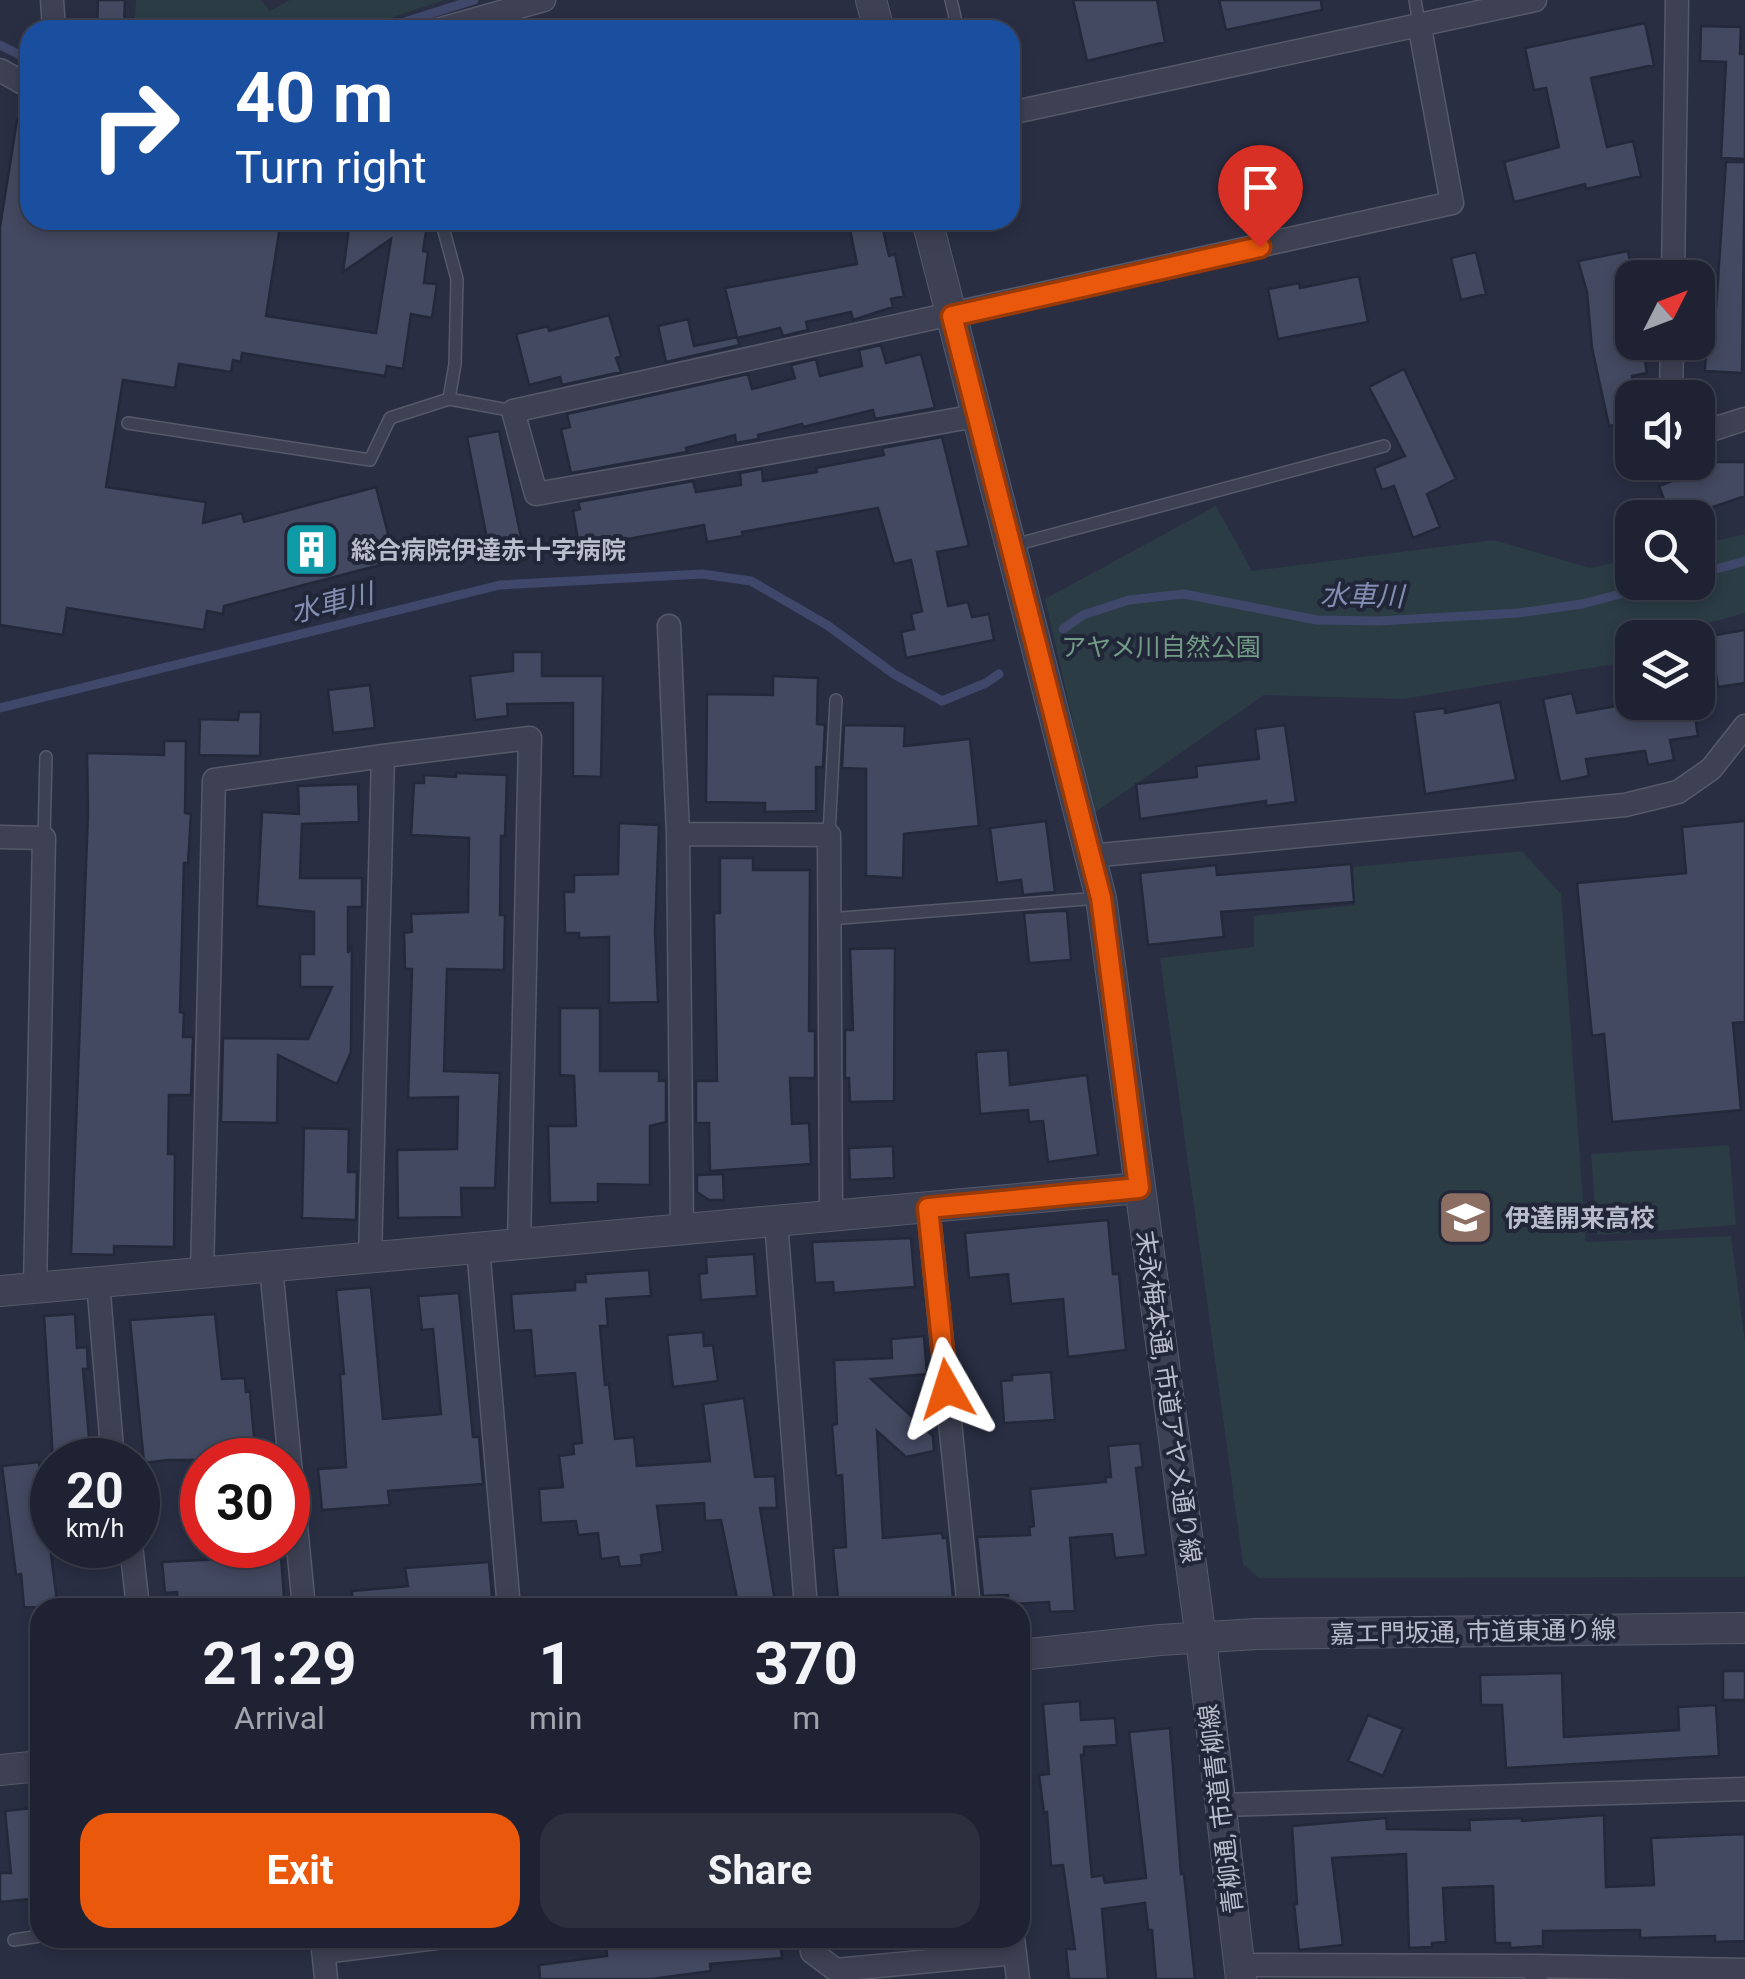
<!DOCTYPE html>
<html lang="en">
<head>
<meta charset="utf-8">
<style>
  body { margin:0; font-family:Roboto,"Noto Sans JP",sans-serif; background:#2c2f3e; color:#f1f3f6; height:100vh; display:flex; flex-direction:column; font-size:38px; white-space:nowrap }
  * { box-sizing:border-box; margin:0 }
  p { font-size:32px; color:#a1a4ac }
  .icon { flex:none; width:55px; height:55px; fill:none; stroke:currentColor; stroke-width:2; stroke-linecap:round; stroke-linejoin:round }
  .map { position:relative; flex:1; overflow:hidden }
  .panel { position:absolute; left:30px; top:1598px; width:1000px; height:350px; display:flex; flex-direction:column; background:#1f2232; border-radius:30px; box-shadow:0 5px 15px #0003,0 0 0 2px #3c3f4d }
  .panel>* { flex:none }
  .top-card { position:absolute; left:20px; top:20px; width:1000px; height:210px; border-radius:30px; box-shadow:0 5px 15px #0003,0 0 0 2px #3c3f4d; background:#1a4fa0; color:#fff; overflow:hidden }
  .needle { width:65px; rotate:48deg }
  .tools { position:absolute; left:1615px; top:260px; display:grid; gap:20px }
  .tools a { display:grid; place-items:center; width:100px; height:100px; border-radius:20px; background:#1f2232; box-shadow:0 5px 15px #0003,0 0 0 2px #3c3f4d; font-size:50px }
  .speed { position:absolute; left:30px; top:1438px; display:flex; gap:20px; font-size:50px; font-weight:700; text-align:center }
  .speed>* { display:grid; place-content:center; width:130px; height:130px; border-radius:50%; background:#1f2232; box-shadow:0 5px 15px #0003,0 0 0 2px #3c3f4d; line-height:1 }
  .speed small { font-size:25px; font-weight:400 }
  .speed .limit { border:15px solid #d22; background:#fff; color:#111 }
  .pin { position:absolute; display:grid; place-items:center; width:85px; height:85px; color:#fff; margin:-102px -42px; border-radius:50% 50% 50% 0; rotate:-45deg; box-shadow:0 0 10px #0007 }
  .pin .icon { rotate:45deg }
  .me { position:absolute; width:110px; margin:-55px; rotate:354deg; stroke-linejoin:round; filter:drop-shadow(0 0 8px #0008) }
  .turn { display:flex; align-items:center; gap:35px; height:210px; padding:0 50px; font-size:45px }
  .turn .icon { width:130px; height:130px; stroke-width:2.5 }
  .turn b { display:block; font-size:70px; line-height:85px }
  .eta { display:flex; justify-content:space-evenly; align-items:center; height:170px; text-align:center }
  .eta b { font-size:60px; font-weight:700; line-height:70px }
  .action { display:flex; gap:20px; margin-top:auto; padding:20px 50px }
  .action a { flex:1; height:115px; border-radius:30px; background:#ea580c; color:#fff; font-size:40px; font-weight:700; line-height:115px; text-align:center }
  .action a+a { background:#2c2f3e; color:#f1f3f6 }
  .map>svg:first-child { display:block }
</style>
</head>
<body>
<div class="map">
<svg width="1745" height="1979" viewBox="0 0 1745 1979">
  <rect width="100%" height="100%" fill="#292e43"/>
  <path fill="#2b3c44" d="M 136,0 L 261,0 L 270,11 L 290,0 L 445,0 L 354,30 L 134,30 Z
    M 1216,506 L 1252,571 L 1494,540 L 1590,568 L 1632,559 L 1632,582 L 1698,582 L 1698,545 L 1745,534 L 1745,613 L 1656,637 L 1632,638 L 1632,661 L 1403,699 L 1264,695 L 1094,813 L 1045,599 Z
    M 1522,851 L 1561,894 L 1586,1242 L 1731,1236 L 1745,1342 L 1745,1577 L 1259,1578 L 1243,1564 L 1160,958 L 1254,947 L 1254,916 L 1355,905 L 1353,867 Z
    M 1729,1145 L 1736,1225 L 1597,1235 L 1591,1154 Z"/>
  <g fill="none" stroke-linecap="round" stroke-linejoin="round">
    <path stroke="#3f486b" stroke-width="9" d="M 379,30 L 474,0
      M 0,45 L 30,60
      M 1698,574 L 1745,561
      M 1063,629 L 1083,615 L 1129,600 L 1184,594 L 1317,620 L 1378,621 L 1519,613 L 1582,604 L 1666,582
      M 0,708 L 500,585 L 702,574 L 751,581 L 827,625 L 894,674 L 942,701 L 986,683 L 999,674"/>
  </g>
  <path fill="#434960" stroke="#23283a" stroke-width="2.5" d="M 98,0 L 125,0 L 124,30 L 97,30 Z
    M 1073,0 L 1157,0 L 1165,42 L 1087,61 Z
    M 1219,0 L 1321,0 L 1322,10 L 1226,30 Z
    M 1645,23 L 1654,65 L 1591,78 L 1607,147 L 1633,141 L 1641,176 L 1586,189 L 1585,184 L 1514,202 L 1504,162 L 1559,147 L 1546,88 L 1534,90 L 1525,48 Z
    M 1701,26 L 1741,27 L 1740,54 L 1745,54 L 1745,159 L 1721,158 L 1726,62 L 1700,61 Z
    M 17,120 L 30,121 L 30,220 L 281,220 L 266,316 L 376,333 L 391,239 L 343,272 L 350,220 L 428,220 L 423,251 L 428,252 L 424,283 L 437,284 L 432,318 L 411,314 L 403,369 L 387,366 L 385,376 L 242,353 L 241,362 L 233,360 L 231,372 L 179,364 L 175,388 L 123,380 L 106,487 L 206,502 L 203,523 L 242,513 L 244,522 L 376,487 L 395,561 L 224,606 L 223,614 L 207,611 L 204,630 L 67,608 L 63,635 L 0,625 L 0,227 Z
    M 1726,162 L 1745,162 L 1742,373 L 1705,371 L 1707,321 L 1714,321 L 1716,308 Z
    M 848,220 L 881,220 L 889,256 L 895,254 L 904,296 L 891,299 L 893,307 L 853,320 L 851,312 L 806,322 L 808,330 L 783,336 L 780,328 L 737,338 L 740,345 L 666,362 L 658,326 L 688,319 L 694,346 L 737,337 L 725,288 L 857,264 Z
    M 1628,251 L 1632,272 L 1632,351 L 1643,349 L 1647,373 L 1632,376 L 1636,398 L 1632,398 L 1632,422 L 1609,426 L 1592,348 L 1587,292 L 1578,261 Z
    M 1476,252 L 1486,294 L 1461,300 L 1451,258 Z
    M 1359,276 L 1368,322 L 1278,339 L 1268,289 L 1299,283 L 1300,288 Z
    M 609,315 L 621,356 L 616,358 L 621,372 L 562,385 L 560,377 L 529,385 L 516,334 L 548,326 L 549,331 Z
    M 881,345 L 886,363 L 921,354 L 935,408 L 875,419 L 873,410 L 803,427 L 802,424 L 758,435 L 759,439 L 736,443 L 735,435 L 686,448 L 687,452 L 571,473 L 561,429 L 570,427 L 567,414 L 748,374 L 752,389 L 795,378 L 791,365 L 816,359 L 820,376 L 862,366 L 859,350 Z
    M 1404,369 L 1456,479 L 1427,494 L 1440,527 L 1413,538 L 1394,486 L 1382,490 L 1374,468 L 1405,456 L 1369,387 Z
    M 499,431 L 522,542 L 489,549 L 467,437 Z
    M 942,437 L 969,546 L 937,552 L 948,606 L 968,602 L 972,617 L 989,614 L 994,640 L 906,658 L 901,632 L 914,629 L 911,614 L 922,611 L 911,560 L 894,564 L 878,508 L 742,532 L 743,536 L 707,542 L 704,525 L 612,542 L 613,546 L 580,552 L 573,511 L 580,509 L 578,502 L 693,481 L 696,492 L 741,485 L 740,473 L 762,469 L 763,481 L 817,472 L 816,468 L 884,455 L 882,448 Z
    M 1664,462 L 1745,462 L 1745,496 L 1681,518 L 1671,518 L 1659,486 L 1672,481 Z
    M 1745,630 L 1745,683 L 1718,687 L 1710,636 Z
    M 513,652 L 542,652 L 542,676 L 603,676 L 601,777 L 573,776 L 573,703 L 507,704 L 508,716 L 475,720 L 470,676 L 513,671 Z
    M 773,676 L 818,678 L 817,724 L 825,725 L 823,767 L 816,767 L 816,811 L 765,812 L 765,803 L 706,802 L 707,694 L 773,695 Z
    M 370,685 L 375,728 L 333,733 L 328,690 Z
    M 1572,693 L 1577,713 L 1638,702 L 1693,702 L 1698,736 L 1670,740 L 1674,760 L 1648,765 L 1645,751 L 1586,759 L 1589,776 L 1560,782 L 1543,699 Z
    M 1500,702 L 1516,780 L 1425,794 L 1414,712 L 1445,708 L 1445,713 Z
    M 239,712 L 261,712 L 260,756 L 199,755 L 200,719 L 238,720 Z
    M 844,725 L 905,726 L 904,746 L 970,739 L 979,826 L 904,834 L 903,878 L 866,876 L 866,769 L 842,768 Z
    M 1285,725 L 1296,802 L 1266,806 L 1266,801 L 1140,819 L 1136,784 L 1197,777 L 1196,766 L 1259,759 L 1255,729 Z
    M 164,741 L 186,741 L 185,813 L 191,814 L 188,863 L 184,863 L 180,1012 L 184,1013 L 183,1037 L 193,1037 L 191,1095 L 169,1095 L 168,1154 L 175,1154 L 174,1247 L 114,1246 L 114,1255 L 71,1254 L 88,813 L 87,753 L 164,755 Z
    M 456,773 L 507,775 L 505,836 L 501,836 L 500,915 L 505,915 L 504,970 L 447,969 L 444,1071 L 500,1073 L 495,1188 L 461,1188 L 462,1217 L 398,1218 L 397,1150 L 457,1149 L 458,1097 L 408,1098 L 412,969 L 405,969 L 404,933 L 412,932 L 411,914 L 468,912 L 469,838 L 411,835 L 414,783 L 424,783 L 424,775 L 456,777 Z
    M 358,784 L 359,822 L 302,824 L 300,878 L 362,878 L 362,907 L 348,907 L 348,953 L 352,945 L 351,1052 L 337,1084 L 278,1055 L 277,1123 L 221,1122 L 223,1038 L 308,1039 L 332,987 L 300,987 L 300,954 L 314,954 L 314,912 L 257,906 L 262,812 L 299,814 L 298,786 Z
    M 1046,821 L 1055,892 L 1023,895 L 1021,880 L 997,883 L 990,828 Z
    M 1745,821 L 1745,1022 L 1733,1023 L 1741,1110 L 1612,1122 L 1604,1034 L 1592,1036 L 1577,883 L 1686,873 L 1682,827 Z
    M 619,823 L 659,825 L 655,932 L 658,1002 L 609,1003 L 609,937 L 579,938 L 579,933 L 565,933 L 564,892 L 574,892 L 574,875 L 618,874 Z
    M 720,858 L 753,858 L 753,870 L 810,870 L 809,1031 L 815,1031 L 815,1078 L 790,1078 L 792,1124 L 809,1123 L 811,1164 L 710,1171 L 709,1123 L 696,1123 L 696,1081 L 717,1081 L 714,913 L 720,913 Z
    M 1351,864 L 1354,902 L 1221,912 L 1224,937 L 1148,945 L 1140,873 L 1216,865 L 1217,875 Z
    M 1058,911 L 1067,911 L 1071,960 L 1029,963 L 1024,913 Z
    M 895,948 L 894,1101 L 850,1102 L 849,1078 L 845,1078 L 845,1030 L 853,1030 L 850,949 Z
    M 560,1008 L 600,1008 L 600,1071 L 659,1071 L 659,1081 L 666,1081 L 666,1122 L 650,1126 L 650,1185 L 598,1184 L 598,1202 L 550,1203 L 548,1126 L 576,1126 L 574,1076 L 560,1075 Z
    M 1008,1050 L 1010,1085 L 1087,1075 L 1098,1155 L 1048,1162 L 1043,1121 L 1029,1122 L 1028,1110 L 980,1114 L 976,1052 Z
    M 304,1128 L 349,1129 L 348,1172 L 357,1172 L 356,1220 L 302,1218 Z
    M 893,1146 L 894,1178 L 850,1180 L 849,1148 Z
    M 723,1174 L 724,1200 L 709,1200 L 697,1192 L 697,1175 Z
    M 1108,1220 L 1113,1274 L 1119,1274 L 1126,1350 L 1068,1357 L 1063,1299 L 1011,1304 L 1008,1274 L 969,1278 L 965,1233 Z
    M 911,1238 L 915,1287 L 834,1293 L 833,1282 L 815,1283 L 812,1242 Z
    M 754,1254 L 757,1296 L 701,1300 L 699,1274 L 707,1273 L 706,1257 Z
    M 649,1270 L 651,1296 L 606,1299 L 608,1326 L 600,1326 L 605,1385 L 609,1384 L 615,1439 L 634,1437 L 637,1466 L 710,1461 L 703,1404 L 744,1398 L 755,1477 L 775,1476 L 777,1508 L 760,1508 L 776,1608 L 739,1608 L 721,1520 L 705,1521 L 704,1503 L 657,1506 L 663,1552 L 641,1555 L 642,1565 L 620,1567 L 618,1557 L 601,1559 L 598,1533 L 578,1535 L 576,1521 L 541,1523 L 539,1489 L 563,1487 L 559,1456 L 574,1454 L 573,1444 L 582,1443 L 575,1373 L 535,1376 L 531,1330 L 514,1331 L 511,1294 L 575,1290 L 575,1282 L 586,1282 L 585,1274 Z
    M 371,1287 L 383,1419 L 441,1414 L 433,1329 L 422,1330 L 418,1296 L 459,1293 L 473,1437 L 479,1437 L 483,1484 L 388,1491 L 390,1505 L 322,1510 L 318,1469 L 346,1467 L 340,1374 L 344,1374 L 336,1290 Z
    M 75,1314 L 77,1348 L 87,1347 L 88,1369 L 83,1369 L 91,1460 L 53,1460 L 44,1316 Z
    M 215,1314 L 222,1379 L 245,1378 L 246,1392 L 250,1391 L 256,1460 L 168,1460 L 144,1463 L 130,1320 Z
    M 703,1332 L 704,1346 L 713,1345 L 718,1381 L 673,1387 L 667,1335 Z
    M 924,1336 L 927,1374 L 871,1379 L 933,1436 L 934,1451 L 906,1457 L 877,1431 L 883,1538 L 942,1533 L 943,1538 L 947,1538 L 953,1598 L 881,1604 L 881,1608 L 839,1608 L 833,1548 L 846,1547 L 842,1475 L 836,1476 L 832,1425 L 837,1424 L 834,1360 L 892,1358 L 891,1339 Z
    M 1051,1372 L 1055,1420 L 1004,1423 L 1001,1381 L 1012,1380 L 1012,1375 Z
    M 1140,1443 L 1143,1467 L 1136,1468 L 1146,1555 L 1115,1558 L 1112,1534 L 1070,1538 L 1075,1611 L 1050,1612 L 1049,1602 L 1009,1604 L 1008,1595 L 983,1596 L 977,1537 L 1030,1535 L 1029,1527 L 1034,1526 L 1030,1489 L 1106,1482 L 1105,1477 L 1111,1477 L 1108,1446 Z
    M 39,1462 L 58,1608 L 24,1607 L 21,1574 L 16,1575 L 2,1466 Z
    M 281,1556 L 284,1597 L 277,1598 L 278,1605 L 178,1608 L 177,1592 L 165,1593 L 162,1562 Z
    M 489,1562 L 493,1608 L 353,1608 L 352,1591 L 408,1586 L 405,1568 Z
    M 1723,1671 L 1745,1671 L 1745,1700 L 1723,1700 Z
    M 1562,1673 L 1564,1737 L 1679,1730 L 1678,1707 L 1716,1705 L 1719,1756 L 1506,1768 L 1502,1705 L 1481,1705 L 1480,1675 Z
    M 1080,1701 L 1081,1720 L 1115,1718 L 1117,1745 L 1084,1747 L 1084,1755 L 1081,1755 L 1092,1877 L 1103,1875 L 1105,1883 L 1146,1878 L 1129,1732 L 1170,1728 L 1181,1874 L 1184,1874 L 1195,1979 L 1156,1979 L 1152,1930 L 1148,1930 L 1145,1903 L 1102,1909 L 1108,1979 L 1069,1979 L 1066,1949 L 1075,1949 L 1063,1865 L 1051,1866 L 1047,1812 L 1044,1813 L 1039,1775 L 1049,1774 L 1043,1704 Z
    M 1368,1715 L 1403,1729 L 1383,1776 L 1348,1761 Z
    M 32,1808 L 35,1842 L 40,1842 L 40,1898 L 0,1902 L 0,1873 L 11,1873 L 5,1811 Z
    M 1604,1815 L 1606,1887 L 1654,1885 L 1651,1838 L 1745,1834 L 1745,1941 L 1715,1942 L 1715,1936 L 1640,1938 L 1640,1930 L 1543,1931 L 1543,1946 L 1510,1948 L 1510,1943 L 1495,1943 L 1493,1886 L 1443,1888 L 1446,1942 L 1432,1943 L 1432,1947 L 1409,1948 L 1406,1854 L 1332,1858 L 1343,1945 L 1299,1950 L 1294,1904 L 1297,1904 L 1292,1826 L 1386,1818 L 1387,1829 L 1470,1830 L 1469,1820 L 1522,1818 L 1522,1821 Z
    M 670,1938 L 780,1938 L 782,1958 L 710,1964 L 711,1971 L 652,1979 L 540,1979 L 539,1965 L 607,1956 L 606,1946 Z"/>
  <g fill="none" stroke-linecap="round" stroke-linejoin="round">
    <defs>
      <path id="service" d="M 951,0 L 958,30
        M 1415,0 L 1419,23
        M 449,399 L 513,411
        M 128,423 L 370,460 L 390,418 L 449,399 L 455,364 L 457,279 L 441,220
        M 1014,545 L 1384,446
        M 829,835 L 836,700
        M 44,838 L 46,757
        M 829,919 L 1099,898
        M 14,1940 L 40,1936"/>
      <path id="minor" d="M 52,0 L 54,30
        M 437,30 L 544,0
        M 0,70 L 30,87
        M 1010,113 L 1535,0
        M 1673,278 L 1677,0
        M 1671,398 L 1672,342
        M 976,416 L 536,494 L 513,411 L 1452,203 L 1419,23
        M 1698,434 L 1745,419
        M 669,626 L 678,834 L 682,1229
        M 678,834 L 829,835 L 831,1216
        M 0,837 L 44,838 L 35,1288
        M 1090,856 L 1625,805 L 1678,792 L 1711,769 L 1745,726
        M 928,1207 L 969,1608
        M 776,1221 L 806,1608
        M 478,1248 L 509,1608
        M 370,1258 L 383,756 L 530,738 L 519,1244
        M 271,1267 L 304,1608
        M 202,1273 L 214,780 L 383,756
        M 98,1282 L 113,1460
        M 131,1545 L 138,1608
        M 1220,1805 L 1745,1789
        M 322,1938 L 326,1979
        M 810,1938 L 812,1952 L 836,1970 L 1015,1953
        M 1013,1938 L 1018,1979
        M 323,1952 L 436,1938
        M 1239,1965 L 1535,1966 L 1536,1979
        M 1535,1966 L 1745,1970"/>
      <path id="tertiary" d="M 871,0 L 879,30
        M 927,220 L 1101,898 L 1201,1639 L 1241,1979
        M 0,1291 L 1139,1188
        M 1020,1655 L 1160,1640 L 1256,1634 L 1745,1628
        M 0,1770 L 40,1766"/>
    </defs>
    <use href="#service" stroke="#55596a" stroke-width="14"/>
    <use href="#minor" stroke="#55596a" stroke-width="25"/>
    <use href="#tertiary" stroke="#55596a" stroke-width="32"/>
    <use href="#service" stroke="#3d4153" stroke-width="11"/>
    <use href="#minor" stroke="#3d4153" stroke-width="22"/>
    <use href="#tertiary" stroke="#3d4153" stroke-width="30"/>
  </g>
  <g fill="none" stroke-linecap="round" stroke-linejoin="round">
    <defs>
      <path id="route" d="M 947,1389 L 928,1208 L 1139,1188 L 1101,898 L 952,316 L 1260,247"/>
    </defs>
    <use href="#route" stroke="#983908" stroke-width="25"/>
    <use href="#route" stroke="#ea580c" stroke-width="18"/>
  </g>
  <defs>
    <symbol id="building-square" viewBox="-11 -11 22 22"><rect x="-9" y="-9" width="18" height="18" rx="4" fill="#0f9aa8" stroke="#212638"/><path d="M-4-6H4V6H1V3H-1V6H-4ZM-2.5-4.3h1.7v1.8h-1.7ZM.8-4.3h1.7v1.8H.8ZM-2.5-1h1.7V.8h-1.7ZM.8-1h1.7V.8H.8Z" fill="#fff"/></symbol>
    <symbol id="school-square" viewBox="-11 -11 22 22"><rect x="-9" y="-9" width="18" height="18" rx="4" fill="#8d6e63" stroke="#212638"/><path d="M0-5L7-2L0 1L-7-2ZM-4 1L0 2.5L4 1V4Q0 6-4 4Z" fill="#fff"/></symbol>
  </defs>
  <g fill-rule="evenodd">
    <use href="#building-square" x="280" y="518" width="63" height="63"/>
    <use href="#school-square" x="1434" y="1186" width="63" height="63"/>
  </g>
  <g text-anchor="middle" dominant-baseline="central" stroke-width="8" stroke-linejoin="round" paint-order="stroke">
    <g font-size="25" font-weight="bold" fill="#babdcc" stroke="#212638" text-anchor="start">
      <text x="351" y="550">総合病院伊達赤十字病院</text>
      <text x="1505" y="1218">伊達開来高校</text>
    </g>
    <g font-size="25" fill="#729c85" stroke="#212638">
      <text x="1161" y="647">アヤメ川自然公園</text>
    </g>
    <g font-size="25" fill="#babdcc" stroke="#212638">
      <text transform="translate(1168 1397) rotate(82)">末永梅本通, 市道アヤメ通り線</text>
      <text transform="translate(1473 1632) rotate(-1)">嘉エ門坂通, 市道東通り線</text>
      <text transform="translate(1221 1809) rotate(-97)">青柳通, 市道青柳線</text>
    </g>
    <g font-size="28" font-style="italic" fill="#838db2" stroke="#212638">
      <text transform="translate(1362 596) rotate(1)">水車川</text>
      <text transform="translate(332 603) rotate(-14)">水車川</text>
    </g>
  </g>
</svg>
<div class="tools">
<a><svg class="needle" viewBox="-14 -14 28 28"><path d="M0-13l5 13h-10z" fill="#e53935"/><path d="M0 13l5-13h-10z" fill="#a1a4ac"/></svg></a>
<a><svg class="icon" aria-label="sound" viewBox="0 0 24 24"><path d="M4 9h4l5-4v14l-5-4H4zM17 9q2 3 0 6"/></svg></a>
<a><svg class="icon" aria-label="search" viewBox="0 0 24 24"><circle cx="10" cy="10" r="6"/><path d="M15 15l6 6"/></svg></a>
<a><svg class="icon" aria-label="layers" viewBox="0 0 24 24"><path d="M12 4l9 5-9 5-9-5zM3 14l9 5 9-5"/></svg></a>
</div>
<div class="speed"><div>20<small>km/h</small></div><div class="limit">30</div></div>
<div class="pin" style="left:1260px;top:247px;background:#d93025"><svg class="icon" aria-label="arrive" viewBox="0 0 24 24"><path d="M6 21V4h12l-3 4 3 4H6"/></svg></div>
<svg class="me" style="left:947px;top:1389px" viewBox="-20 -20 40 40"><path d="M0-17L14 15 0 8-14 15z" fill="#ea580c" stroke="#fff" stroke-width="4"/></svg>
<div class="top-card">
<div class="turn"><svg class="icon" aria-label="right" viewBox="0 0 24 24"><path d="M7 20v-9h11M14 6l5 5-5 5"/></svg><div><b>40 m</b>Turn right</div></div>
</div>
<section class="panel">
<div class="eta">
<div><b>21:29</b><p>Arrival</p></div>
<div><b>1</b><p>min</p></div>
<div><b>370</b><p>m</p></div>
</div>
<div class="action"><a>Exit</a><a>Share</a></div>
</section>
</div>
</body>
</html>
